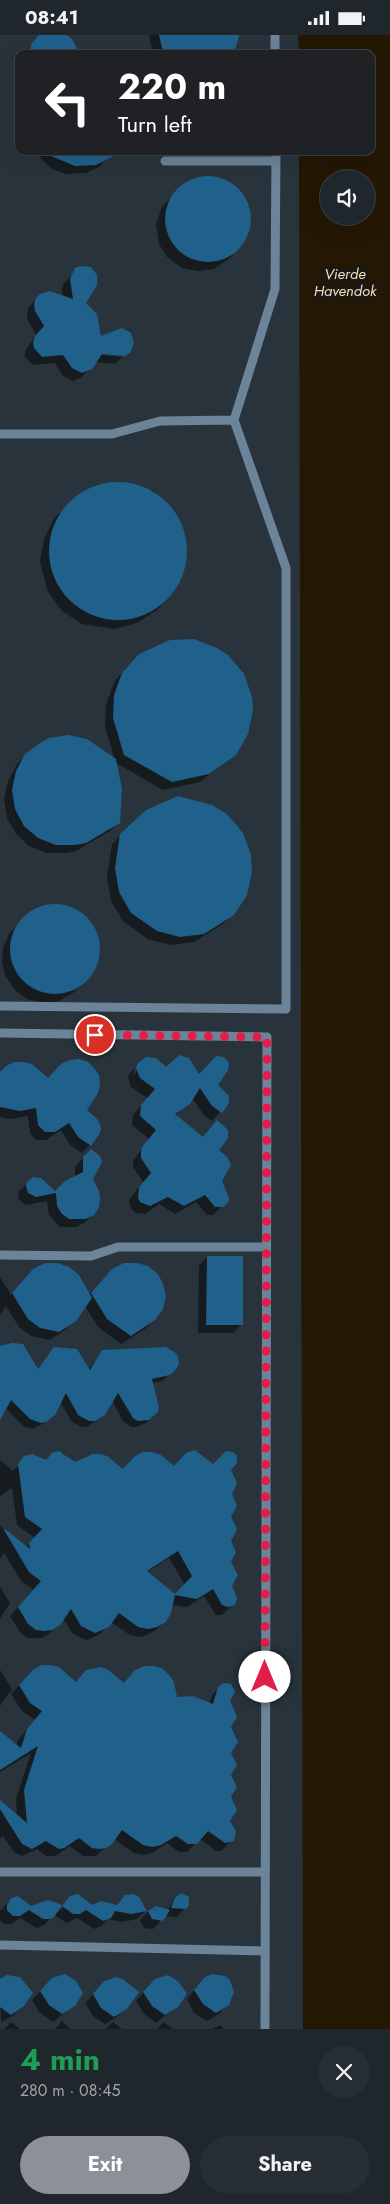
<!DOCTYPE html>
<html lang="en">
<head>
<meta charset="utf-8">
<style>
  body { margin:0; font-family:Jost,sans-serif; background:#272e34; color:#f1f3f6; height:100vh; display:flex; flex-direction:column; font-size:19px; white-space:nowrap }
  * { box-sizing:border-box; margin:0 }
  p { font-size:16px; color:#a1a5a9 }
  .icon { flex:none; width:28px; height:28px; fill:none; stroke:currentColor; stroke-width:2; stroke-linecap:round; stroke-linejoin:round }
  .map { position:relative; height:1994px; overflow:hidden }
  .sheet { display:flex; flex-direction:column; background:#1f262c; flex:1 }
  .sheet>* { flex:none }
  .hud { position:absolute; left:15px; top:15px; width:360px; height:105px; border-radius:10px; box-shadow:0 5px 20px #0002,0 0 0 1px #3c4348; background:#202124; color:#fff; overflow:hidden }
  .fabs { position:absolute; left:320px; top:135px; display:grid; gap:10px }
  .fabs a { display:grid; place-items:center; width:55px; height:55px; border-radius:50%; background:#1f262c; box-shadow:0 5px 20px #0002,0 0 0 1px #3c4348; font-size:25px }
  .pin { position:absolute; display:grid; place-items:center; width:42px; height:42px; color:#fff; margin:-21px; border:2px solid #fff; border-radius:50%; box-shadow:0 1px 5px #0007 }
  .me { position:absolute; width:55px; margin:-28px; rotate:0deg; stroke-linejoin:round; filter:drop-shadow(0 0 4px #0008) }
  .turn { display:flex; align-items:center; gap:18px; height:105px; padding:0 20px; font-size:22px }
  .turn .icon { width:65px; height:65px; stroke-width:2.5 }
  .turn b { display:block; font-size:35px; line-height:42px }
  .round { display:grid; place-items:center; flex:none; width:52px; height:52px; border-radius:26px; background:#272e34 }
  .summary { display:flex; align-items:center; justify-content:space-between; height:85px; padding:0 20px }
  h1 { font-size:30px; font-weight:700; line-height:38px; color:#1e9e55 }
  .action { display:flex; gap:10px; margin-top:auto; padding:10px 20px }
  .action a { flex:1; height:58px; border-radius:30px; background:#8c9099; color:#fff; font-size:20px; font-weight:700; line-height:58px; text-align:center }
  .action a+a { background:#272e34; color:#f1f3f6 }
  .status { display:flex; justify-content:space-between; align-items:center; height:35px; padding:0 25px; background:#1f262c; direction:ltr }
  .status svg { height:14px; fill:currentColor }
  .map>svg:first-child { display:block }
</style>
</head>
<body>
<div class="status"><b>08:41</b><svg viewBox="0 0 49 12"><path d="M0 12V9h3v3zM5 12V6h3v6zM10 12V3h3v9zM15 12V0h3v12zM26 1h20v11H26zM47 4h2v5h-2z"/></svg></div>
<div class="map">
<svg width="390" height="1994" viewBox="0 0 390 1994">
  <rect width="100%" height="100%" fill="#29333b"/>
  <path fill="#241704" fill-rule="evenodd" d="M 298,0 L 390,0 L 390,1994 L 303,1994 L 299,116 L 371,116 L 371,19 L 299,19 ZM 329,144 L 366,144 L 366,181 L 329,181 Z"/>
  <path fill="#0007" fill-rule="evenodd" d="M 64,0 L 76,19 L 24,19 L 40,1 Z
    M 149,0 L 238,0 L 229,19 L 153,19 Z
    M 37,116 L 114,116 L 99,132 L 86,138 L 66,139 L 52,134 L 41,124 Z
    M 214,142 L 229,147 L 241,157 L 248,170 L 251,185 L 248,201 L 229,224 L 214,234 L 198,236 L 182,233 L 167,222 L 159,209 L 156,189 L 162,172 L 183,150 L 198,143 Z
    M 94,237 L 97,245 L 96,250 L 84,268 L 100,303 L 117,295 L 126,296 L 96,317 L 96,319 L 122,322 L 115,329 L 95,327 L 82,342 L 73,346 L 63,341 L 55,328 L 33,330 L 25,322 L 25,316 L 36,300 L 27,284 L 28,273 L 40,260 L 63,262 L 62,253 L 64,248 L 73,239 Z
    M 116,447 L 139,451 L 153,456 L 171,472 L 183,493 L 186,507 L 185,531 L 176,553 L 166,566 L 157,575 L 137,588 L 114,594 L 82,589 L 62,576 L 48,557 L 40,527 L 44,504 L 55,482 L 92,452 Z
    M 130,629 L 235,719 L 200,747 L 163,755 L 116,728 L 119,787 L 110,796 L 76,816 L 65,818 L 47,818 L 29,811 L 16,799 L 7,783 L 4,764 L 8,746 L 17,729 L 26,720 L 115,725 L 105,692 L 106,670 L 114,647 Z
    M 121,800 L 233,879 L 224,888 L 194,907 L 171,910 L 148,904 L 123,886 L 111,866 L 107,843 L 112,809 Z
    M 50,870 L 65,871 L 80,877 L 94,893 L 99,908 L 98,923 L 92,938 L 73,958 L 59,966 L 44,968 L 27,964 L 15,955 L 6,942 L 2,928 L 3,913 L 9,899 L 29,879 Z
    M 213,1024 L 216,1050 L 228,1068 L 212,1086 L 204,1080 L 192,1063 L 175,1081 L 217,1115 L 220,1146 L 225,1169 L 213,1180 L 207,1180 L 196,1167 L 175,1179 L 159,1169 L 145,1179 L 136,1178 L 132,1175 L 129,1166 L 131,1162 L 143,1147 L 133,1132 L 133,1126 L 149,1104 L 132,1090 L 133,1080 L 147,1063 L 131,1052 L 128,1042 L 130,1038 L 135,1033 L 133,1039 L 135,1039 L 139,1030 L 198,1040 Z
    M 0,1038 L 85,1075 L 90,1110 L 82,1118 L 70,1110 L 61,1095 L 46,1105 L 36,1105 L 30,1098 L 28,1081 L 11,1084 L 0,1082 Z
    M 91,1115 L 93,1179 L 84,1188 L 76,1192 L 60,1192 L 49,1180 L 47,1166 L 26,1170 L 18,1164 L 19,1156 L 28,1148 L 55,1157 L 75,1142 L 75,1132 Z
    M 207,1222 L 242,1289 L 233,1298 L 198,1298 L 199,1230 Z
    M 112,1235 L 154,1285 L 145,1294 L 121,1309 L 98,1292 L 85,1271 L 66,1294 L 50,1305 L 31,1301 L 19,1292 L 6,1271 L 0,1281 L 0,1242 L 11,1260 L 24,1244 L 89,1260 Z
    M 0,1312 L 37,1335 L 55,1313 L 88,1335 L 103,1317 L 176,1333 L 162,1346 L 152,1348 L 153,1381 L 146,1388 L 136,1392 L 131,1392 L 123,1386 L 112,1365 L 104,1380 L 87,1392 L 82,1392 L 72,1387 L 60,1366 L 46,1387 L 33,1394 L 23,1391 L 5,1372 L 0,1380 Z
    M 56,1417 L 63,1418 L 75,1429 L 122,1435 L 213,1430 L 230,1435 L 229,1527 L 231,1551 L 236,1566 L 222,1580 L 216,1580 L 204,1561 L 187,1572 L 172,1570 L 165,1586 L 156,1595 L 147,1600 L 139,1602 L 130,1600 L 111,1587 L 99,1600 L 86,1605 L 73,1599 L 63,1583 L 50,1598 L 42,1603 L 27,1603 L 20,1597 L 10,1581 L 34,1555 L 21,1546 L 4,1518 L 0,1524 L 0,1491 L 26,1512 L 35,1503 L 17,1490 L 12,1453 L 0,1461 L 0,1425 L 13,1436 L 28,1421 L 46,1426 ZM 169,1523 L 185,1550 L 175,1561 L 147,1537 Z
    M 0,1552 L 10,1568 L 0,1584 Z
    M 0,1635 L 12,1654 L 0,1671 Z
    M 25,1644 L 123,1650 L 176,1664 L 209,1669 L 213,1659 L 221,1651 L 229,1666 L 229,1786 L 235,1799 L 230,1807 L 221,1816 L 216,1816 L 200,1804 L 187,1817 L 179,1817 L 167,1808 L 152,1818 L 143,1820 L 134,1818 L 114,1804 L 96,1821 L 83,1821 L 70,1811 L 55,1821 L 46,1821 L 37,1814 L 22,1821 L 14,1817 L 3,1801 L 0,1803 L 0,1767 L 17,1781 L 16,1764 L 31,1718 L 0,1737 L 0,1697 L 16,1711 L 19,1704 L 35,1685 L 22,1676 L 11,1659 Z
    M 75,1861 L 92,1872 L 145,1876 L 137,1884 L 122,1887 L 108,1884 L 101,1891 L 94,1894 L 77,1883 L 67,1888 L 54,1880 L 44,1890 L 37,1893 L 20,1883 L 11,1889 L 4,1889 L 0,1885 L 0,1876 L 11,1864 L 55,1880 Z
    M 178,1861 L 185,1873 L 177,1882 L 165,1881 L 153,1894 L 144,1893 L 140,1885 L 148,1877 L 167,1875 Z
    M 14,1941 L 24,1947 L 31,1958 L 14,1980 L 1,1987 L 0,1946 Z
    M 111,1944 L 123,1946 L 126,1973 L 117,1982 L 105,1989 L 93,1981 L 85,1968 L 105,1947 Z
    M 197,1952 L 233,1957 L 232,1963 L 219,1979 L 207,1986 L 194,1978 L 187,1964 Z
    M 43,1953 L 74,1970 L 53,1987 L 40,1978 L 32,1965 Z
    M 146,1954 L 177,1971 L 156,1988 L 144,1979 L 136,1966 Z
    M 62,1986 L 71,1994 L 55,1994 Z
    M 11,1987 L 20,1994 L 4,1994 Z
    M 113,1987 L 122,1994 L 106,1994 Z
    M 164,1987 L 173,1994 L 157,1994 Z
    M 220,1990 L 224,1994 L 212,1994 Z"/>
  <path fill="#20618c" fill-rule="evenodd" d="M 39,0 L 66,0 L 72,4 L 80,19 L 28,19 L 32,8 Z
    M 159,0 L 239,0 L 236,12 L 230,19 L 167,19 L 162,13 Z
    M 39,116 L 124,116 L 96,130 L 75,131 Z
    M165 184a43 43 0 1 1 86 0a43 43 0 1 1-86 0Z
    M 81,231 L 91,232 L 97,240 L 97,250 L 86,268 L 97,279 L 101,301 L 122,293 L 131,298 L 134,308 L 130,318 L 125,321 L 102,319 L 92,334 L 82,338 L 72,333 L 63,320 L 42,322 L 34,313 L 33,307 L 35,301 L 44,291 L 35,276 L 34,269 L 36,263 L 40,259 L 50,256 L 73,264 L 70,244 L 75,233 Z
    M49 516a69 69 0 1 1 138 0a69 69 0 1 1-138 0Z
    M 194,604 L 217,613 L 228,620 L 244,639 L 252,662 L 253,675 L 248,699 L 236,720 L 209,739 L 172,747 L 124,720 L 113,683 L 114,660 L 122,638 L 139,619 L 170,605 Z
    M 68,700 L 87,704 L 116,724 L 122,754 L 120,788 L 86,808 L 75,810 L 56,810 L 38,803 L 24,791 L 15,774 L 12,755 L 16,736 L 25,719 L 40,708 L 49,703 Z
    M 178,761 L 212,770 L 227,779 L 243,798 L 251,820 L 252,837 L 247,860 L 234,880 L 204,899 L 180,902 L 157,896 L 131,878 L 119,857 L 115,833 L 120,799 L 146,775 Z
    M10 914a45 45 0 1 1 90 0a45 45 0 1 1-90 0Z
    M 179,1020 L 189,1023 L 199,1039 L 216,1021 L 224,1022 L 229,1028 L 228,1035 L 218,1050 L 229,1061 L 229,1068 L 222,1078 L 212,1071 L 200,1053 L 190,1069 L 175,1079 L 203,1102 L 217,1085 L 228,1095 L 228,1103 L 219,1115 L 228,1123 L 231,1130 L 222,1146 L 229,1163 L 229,1166 L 223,1172 L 215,1172 L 205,1160 L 184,1171 L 168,1162 L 150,1171 L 140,1167 L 138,1163 L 139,1152 L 151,1138 L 141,1123 L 141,1117 L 142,1112 L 156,1095 L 140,1081 L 141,1070 L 155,1054 L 140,1043 L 136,1033 L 138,1028 L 146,1022 L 156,1023 L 166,1032 Z
    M 79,1024 L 88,1027 L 94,1033 L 99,1040 L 100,1049 L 98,1058 L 87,1075 L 98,1085 L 101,1093 L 100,1098 L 91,1111 L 78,1102 L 69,1088 L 55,1097 L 45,1097 L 38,1090 L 36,1073 L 20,1076 L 0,1072 L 0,1037 L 6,1031 L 14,1027 L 23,1027 L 32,1029 L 48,1043 L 61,1029 L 70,1025 Z
    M 91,1114 L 100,1121 L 102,1127 L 93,1144 L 99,1156 L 100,1164 L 99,1172 L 94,1180 L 86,1184 L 69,1184 L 62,1179 L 57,1171 L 56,1158 L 36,1162 L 28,1158 L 26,1151 L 27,1147 L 33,1142 L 41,1143 L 55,1156 L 65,1146 L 83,1137 L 83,1122 Z
    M 207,1221 L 243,1221 L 243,1290 L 206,1290 Z
    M 45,1228 L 58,1228 L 69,1232 L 79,1240 L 92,1263 L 76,1286 L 59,1297 L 40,1293 L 28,1284 L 12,1258 L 33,1234 Z
    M 124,1228 L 137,1228 L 148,1231 L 158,1239 L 163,1249 L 166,1261 L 163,1274 L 155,1285 L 131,1301 L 107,1284 L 91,1258 L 112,1234 Z
    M 12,1308 L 23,1309 L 38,1334 L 54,1312 L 77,1314 L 90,1335 L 102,1315 L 166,1312 L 177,1319 L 179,1328 L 177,1333 L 170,1340 L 152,1344 L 159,1372 L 158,1377 L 149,1385 L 138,1386 L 133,1383 L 118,1358 L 105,1380 L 95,1386 L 89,1386 L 78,1380 L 66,1358 L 55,1380 L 46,1387 L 41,1388 L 30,1384 L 11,1365 L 0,1385 L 0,1311 Z
    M 195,1415 L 213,1429 L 226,1416 L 233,1417 L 237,1421 L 237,1428 L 231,1435 L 237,1448 L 232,1459 L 237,1470 L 231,1482 L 237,1494 L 231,1506 L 236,1517 L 231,1527 L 238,1540 L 232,1551 L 237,1563 L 235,1570 L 228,1572 L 222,1570 L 213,1554 L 197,1564 L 175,1560 L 171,1578 L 166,1587 L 157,1592 L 148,1594 L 138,1592 L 119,1578 L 109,1592 L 95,1598 L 81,1591 L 71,1574 L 60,1590 L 52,1595 L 44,1596 L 36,1595 L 28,1589 L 18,1572 L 41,1546 L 29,1537 L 4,1495 L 5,1494 L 30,1514 L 29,1508 L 42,1494 L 25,1482 L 18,1429 L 24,1421 L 32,1419 L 46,1425 L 52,1418 L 59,1416 L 75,1427 L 93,1419 L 100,1419 L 107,1421 L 123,1434 L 134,1422 L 143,1417 L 152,1417 L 161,1420 L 174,1431 L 186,1418 ZM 178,1516 L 192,1541 L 175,1559 L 147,1536 Z
    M 42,1630 L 50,1630 L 59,1632 L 76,1647 L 86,1635 L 100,1632 L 107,1634 L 124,1648 L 135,1635 L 144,1631 L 154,1631 L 163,1634 L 169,1640 L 174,1647 L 177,1662 L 193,1661 L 213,1669 L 218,1652 L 224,1648 L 231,1649 L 235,1657 L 230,1666 L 237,1682 L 231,1692 L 238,1707 L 231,1718 L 237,1730 L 231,1740 L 237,1752 L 231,1762 L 237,1775 L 230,1786 L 236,1796 L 234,1806 L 225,1808 L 208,1796 L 197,1809 L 188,1809 L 176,1801 L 161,1810 L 152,1812 L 143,1810 L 122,1795 L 112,1809 L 106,1813 L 99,1814 L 92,1813 L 79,1803 L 64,1813 L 59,1814 L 46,1806 L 32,1814 L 22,1809 L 0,1774 L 0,1765 L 27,1788 L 24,1755 L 38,1711 L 0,1735 L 0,1696 L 21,1713 L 27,1694 L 42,1676 L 30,1668 L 19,1650 L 34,1634 Z
    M 181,1858 L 189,1862 L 189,1870 L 186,1874 L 171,1873 L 175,1863 Z
    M 78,1859 L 92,1870 L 101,1866 L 117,1870 L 125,1860 L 133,1859 L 139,1862 L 147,1876 L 131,1879 L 115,1876 L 111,1883 L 103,1886 L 86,1875 L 80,1879 L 73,1879 L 62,1871 L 70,1861 Z
    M 18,1861 L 31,1871 L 48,1865 L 62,1870 L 54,1882 L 50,1884 L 43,1884 L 29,1875 L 20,1881 L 13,1881 L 7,1875 L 7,1870 L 11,1863 Z
    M 156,1871 L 170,1875 L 163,1886 L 152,1884 L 148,1876 Z
    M 65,1939 L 76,1946 L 83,1958 L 75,1971 L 62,1979 L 49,1970 L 40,1956 L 52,1943 Z
    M 212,1939 L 225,1941 L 230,1945 L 234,1957 L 229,1970 L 216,1978 L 203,1969 L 194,1955 L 205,1942 Z
    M 7,1940 L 20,1942 L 33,1958 L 24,1971 L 11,1980 L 0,1972 L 0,1944 Z
    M 168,1940 L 179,1947 L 187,1959 L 178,1972 L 165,1980 L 152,1971 L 143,1957 L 155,1944 Z
    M 117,1942 L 124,1945 L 139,1957 L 127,1974 L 114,1982 L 101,1973 L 93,1959 L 104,1946 Z"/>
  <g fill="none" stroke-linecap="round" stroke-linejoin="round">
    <path stroke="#6b8499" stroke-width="9" d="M 275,0 L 275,19
      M 165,126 L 276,126
      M 0,399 L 112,399 L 160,386 L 234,385
      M 0,971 L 286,974 L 286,533 L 234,385 L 275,254 L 276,116
      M 0,998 L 267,1002 L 265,1994
      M 0,1220 L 91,1221 L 118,1212 L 266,1212
      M 0,1837 L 265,1837
      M 0,1910 L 265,1916"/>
  </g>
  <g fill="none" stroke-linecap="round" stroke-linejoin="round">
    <path stroke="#e11d48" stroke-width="9" stroke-dasharray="0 16.2" d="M 95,1000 L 267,1002 L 265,1642"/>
  </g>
  <g text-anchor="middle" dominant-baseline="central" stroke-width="4.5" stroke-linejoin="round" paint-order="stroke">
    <g font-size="15" font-style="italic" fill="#fedcaa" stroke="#151a1e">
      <text x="345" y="239">Vierde<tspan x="345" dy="17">Havendok</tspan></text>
    </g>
  </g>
</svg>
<div class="fabs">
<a><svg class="icon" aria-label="sound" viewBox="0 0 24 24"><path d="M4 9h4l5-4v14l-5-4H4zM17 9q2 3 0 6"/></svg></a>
</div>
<div class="pin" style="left:95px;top:1000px;background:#d93025"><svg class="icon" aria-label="arrive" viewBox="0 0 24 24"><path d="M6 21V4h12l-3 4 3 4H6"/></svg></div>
<svg class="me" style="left:265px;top:1642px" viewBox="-20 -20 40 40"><circle r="19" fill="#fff"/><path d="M0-13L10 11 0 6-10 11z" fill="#e11d48"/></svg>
<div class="hud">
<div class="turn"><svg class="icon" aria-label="left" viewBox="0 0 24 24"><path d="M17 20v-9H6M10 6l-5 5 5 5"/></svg><div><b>220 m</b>Turn left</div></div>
</div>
</div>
<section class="sheet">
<div class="summary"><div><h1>4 min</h1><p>280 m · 08:45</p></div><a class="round"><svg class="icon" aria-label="close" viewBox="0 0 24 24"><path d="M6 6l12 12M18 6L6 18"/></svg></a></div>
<div class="action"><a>Exit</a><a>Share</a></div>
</section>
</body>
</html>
